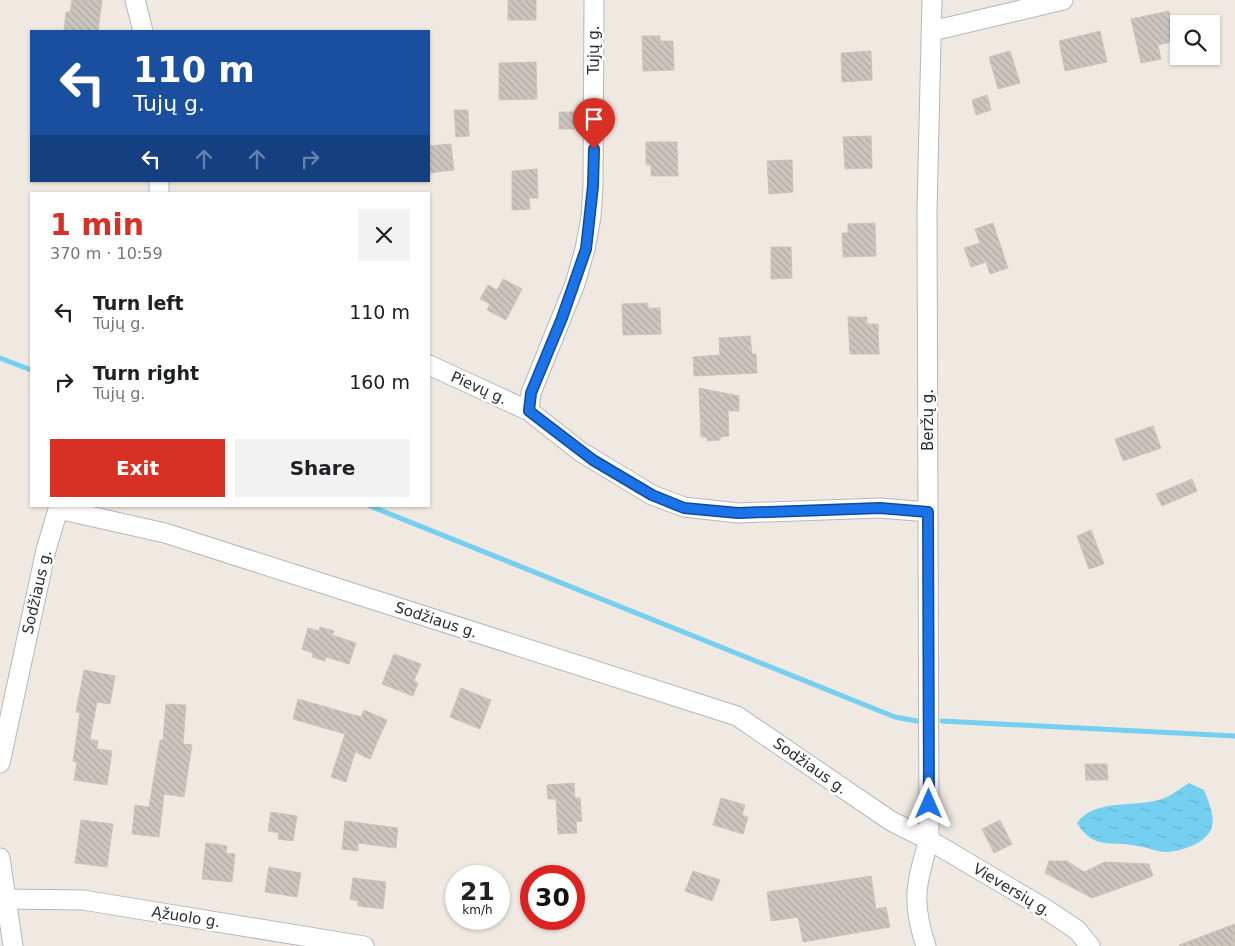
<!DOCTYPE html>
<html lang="en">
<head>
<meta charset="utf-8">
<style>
  body { margin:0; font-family:"DejaVu Sans",sans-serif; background:#f2f2f2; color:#202124; height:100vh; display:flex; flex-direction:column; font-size:19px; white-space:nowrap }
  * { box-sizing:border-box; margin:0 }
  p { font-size:16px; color:#757577 }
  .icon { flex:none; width:28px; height:28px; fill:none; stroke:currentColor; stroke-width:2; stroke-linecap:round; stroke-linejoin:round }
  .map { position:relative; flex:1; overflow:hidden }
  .panel { position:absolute; left:30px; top:192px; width:400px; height:315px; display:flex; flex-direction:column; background:#fff; border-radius:0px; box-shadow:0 1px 4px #0004 }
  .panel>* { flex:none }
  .guide { position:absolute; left:30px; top:30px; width:400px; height:152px; border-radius:0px; box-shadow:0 1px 4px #0004; background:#1a4fa0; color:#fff; overflow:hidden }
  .tools { position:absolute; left:1170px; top:15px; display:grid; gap:10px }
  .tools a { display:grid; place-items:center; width:50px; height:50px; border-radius:0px; background:#fff; box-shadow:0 1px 4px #0004; font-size:25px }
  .speed { position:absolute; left:445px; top:865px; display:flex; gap:10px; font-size:25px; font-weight:700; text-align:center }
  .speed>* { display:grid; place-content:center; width:65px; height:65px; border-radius:50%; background:#fff; box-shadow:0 1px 4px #0004; line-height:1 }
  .speed small { font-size:12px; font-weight:400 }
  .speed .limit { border:8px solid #d22; background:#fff; color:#111 }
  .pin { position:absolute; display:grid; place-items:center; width:42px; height:42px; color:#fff; margin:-51px -21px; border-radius:50% 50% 50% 0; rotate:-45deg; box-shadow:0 0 5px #0007 }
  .pin .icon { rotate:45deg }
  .me { position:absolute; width:55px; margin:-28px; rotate:0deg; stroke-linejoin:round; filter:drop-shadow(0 0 4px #0008) }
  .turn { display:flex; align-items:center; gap:18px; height:105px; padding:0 20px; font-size:22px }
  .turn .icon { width:65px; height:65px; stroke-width:2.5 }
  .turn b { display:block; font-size:35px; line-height:42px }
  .lanes { display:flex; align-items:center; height:48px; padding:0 20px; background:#0003; justify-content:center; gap:25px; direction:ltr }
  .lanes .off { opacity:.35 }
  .round { display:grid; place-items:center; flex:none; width:52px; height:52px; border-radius:0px; background:#f2f2f2 }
  .headline { display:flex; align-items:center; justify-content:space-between; height:85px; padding:0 20px }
  h1 { font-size:30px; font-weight:700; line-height:38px; color:#d93025 }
  .cta { display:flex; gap:10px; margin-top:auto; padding:10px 20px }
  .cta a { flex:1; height:58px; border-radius:0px; background:#d93025; color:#fff; font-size:20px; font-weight:700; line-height:58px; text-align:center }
  .cta a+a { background:#f2f2f2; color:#202124 }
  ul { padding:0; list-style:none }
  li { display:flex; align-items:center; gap:15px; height:70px; padding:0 20px }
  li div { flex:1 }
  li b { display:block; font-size:19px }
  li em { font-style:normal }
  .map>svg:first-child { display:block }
</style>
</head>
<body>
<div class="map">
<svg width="1235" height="946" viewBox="0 0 1235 946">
  <defs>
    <pattern id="water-ripples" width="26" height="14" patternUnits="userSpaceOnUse" patternTransform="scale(1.25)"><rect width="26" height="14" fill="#75cff0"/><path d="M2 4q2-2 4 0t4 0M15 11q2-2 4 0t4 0" fill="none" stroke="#66b2ce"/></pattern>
    <pattern id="building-back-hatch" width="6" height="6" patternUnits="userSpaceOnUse" patternTransform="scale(1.25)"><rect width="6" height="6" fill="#cbc7bf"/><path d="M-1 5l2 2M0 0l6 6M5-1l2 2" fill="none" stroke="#afaba4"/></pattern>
  </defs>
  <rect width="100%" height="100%" fill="#efe9e1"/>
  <path fill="url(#water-ripples)" d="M 1189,783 L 1204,790 C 1208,800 1215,816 1212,827 C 1207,843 1182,851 1167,852 C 1157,852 1147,847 1137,846 C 1111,840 1094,851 1077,823 C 1094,798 1136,808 1162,799 C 1171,796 1181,788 1189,783 Z"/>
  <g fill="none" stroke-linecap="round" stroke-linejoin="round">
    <path stroke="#75cff0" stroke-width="5" d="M 0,358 L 31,370
      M 370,506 L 895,717 L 917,721
      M 942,721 L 1235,736"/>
  </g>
  <path fill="url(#building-back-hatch)" stroke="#cbc5ba" d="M 72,0 L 102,0 L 98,31 L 64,31 L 66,12 L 70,12 Z
    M 508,0 L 536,0 L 536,20 L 508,20 Z
    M 1169,11 L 1176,41 L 1158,45 L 1161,59 L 1141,63 L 1131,19 Z
    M 1100,31 L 1107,62 L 1065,71 L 1059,41 Z
    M 642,36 L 660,36 L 660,41 L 673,41 L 674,70 L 643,71 Z
    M 871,51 L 872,80 L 842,82 L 841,53 Z
    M 1010,51 L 1020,83 L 998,89 L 989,57 Z
    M 536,62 L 537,99 L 499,100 L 499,63 Z
    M 987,95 L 991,110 L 976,115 L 972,100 Z
    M 454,110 L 468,110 L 469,136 L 456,137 Z
    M 559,112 L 575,112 L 575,129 L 559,129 Z
    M 871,136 L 872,168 L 845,169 L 843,137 Z
    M 646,142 L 677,142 L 678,176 L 651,176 L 651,165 L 646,165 Z
    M 451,144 L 454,170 L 430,173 L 429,146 Z
    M 792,160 L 793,192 L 769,194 L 767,161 Z
    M 537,169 L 538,198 L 529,198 L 530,209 L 512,210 L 512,171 Z
    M 875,223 L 876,256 L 843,257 L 842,233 L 848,233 L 848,224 Z
    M 993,223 L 1008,268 L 990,274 L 986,262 L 971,267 L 964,248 L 980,243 L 975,229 Z
    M 771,247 L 791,247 L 792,278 L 771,279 Z
    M 503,279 L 522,289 L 506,320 L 487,310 L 490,304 L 480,299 L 488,285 L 497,290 Z
    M 648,303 L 648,308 L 660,308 L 661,334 L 623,335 L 622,304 Z
    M 848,317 L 867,317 L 867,324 L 878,324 L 879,354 L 850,354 Z
    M 750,336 L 752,354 L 756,354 L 757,373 L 694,376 L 693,357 L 720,355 L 719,338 Z
    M 699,388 L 739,396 L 739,411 L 728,411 L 729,436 L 720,437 L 720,440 L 707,441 L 707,437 L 701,437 Z
    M 1153,426 L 1161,448 L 1123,461 L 1115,439 Z
    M 1192,479 L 1197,491 L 1162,506 L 1156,494 Z
    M 1091,530 L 1104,564 L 1089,569 L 1077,536 Z
    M 320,627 L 334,631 L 332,635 L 356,643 L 349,664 L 326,657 L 325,661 L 312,657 L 313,653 L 302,649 L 308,628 L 319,631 Z
    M 394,654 L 421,664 L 414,681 L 418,683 L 413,696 L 382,684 Z
    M 84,670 L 115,676 L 110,704 L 97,702 L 90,739 L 98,741 L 97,749 L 112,751 L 107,785 L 74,780 L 77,762 L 73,761 L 80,713 L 76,712 Z
    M 461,688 L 491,700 L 480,729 L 450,717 Z
    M 298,699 L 361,717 L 364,710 L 387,720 L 370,759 L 355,752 L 346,782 L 331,777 L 345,734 L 293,719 Z
    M 166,704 L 186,705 L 183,744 L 192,745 L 184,797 L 164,794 L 159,837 L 132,834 L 135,805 L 149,807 L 160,740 L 163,740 Z
    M 1085,764 L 1107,764 L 1108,780 L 1086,780 Z
    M 574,783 L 575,798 L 580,798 L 582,821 L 576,822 L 577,833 L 558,834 L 556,799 L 548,799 L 547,785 Z
    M 721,798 L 745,805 L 742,815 L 748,817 L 743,834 L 713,825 Z
    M 271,812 L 297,816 L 293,841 L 278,839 L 279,833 L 268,831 Z
    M 81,820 L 113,824 L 107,867 L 75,863 Z
    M 1000,820 L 1012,844 L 994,853 L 982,829 Z
    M 345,821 L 398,828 L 396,848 L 358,843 L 358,851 L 342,849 Z
    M 206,843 L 227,846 L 226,853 L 235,854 L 232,882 L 202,879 Z
    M 1049,861 L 1067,861 L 1084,872 L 1105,862 L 1149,864 L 1153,876 L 1092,898 L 1045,873 Z
    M 269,867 L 301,873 L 297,897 L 265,892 Z
    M 693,871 L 720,880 L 712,901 L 685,891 Z
    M 871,876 L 876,909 L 886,907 L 890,927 L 803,942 L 798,917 L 771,921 L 767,892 Z
    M 353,878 L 386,882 L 383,909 L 358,906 L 358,901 L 350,899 Z
    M 1235,924 L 1235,946 L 1180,946 L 1179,945 Z"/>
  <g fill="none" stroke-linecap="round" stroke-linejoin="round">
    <defs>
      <path id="minor" d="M 135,0 L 143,31
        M 594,0 L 593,186 L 591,217 L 585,249 L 575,284 L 531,393 L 529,411 L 581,452 L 652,495 L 684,507 L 738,513 L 880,508 L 928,512
        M 932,31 L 1063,0
        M 159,194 L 159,181
        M 429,365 L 529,411
        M 58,509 L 165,533 L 737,716 L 891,821 L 929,840 L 1044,908 L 1077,930 L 1090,946
        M 0,763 L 46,550 L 59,506
        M 0,858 L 13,946
        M 6,899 L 83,900 L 364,946
        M 926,946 C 911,902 916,883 929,840 L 927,210 L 932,0"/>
    </defs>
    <use href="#minor" stroke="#b4b7c1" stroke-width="21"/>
    <use href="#minor" stroke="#fff" stroke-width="19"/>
  </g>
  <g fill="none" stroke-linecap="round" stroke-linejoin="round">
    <defs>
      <path id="route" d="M 594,149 L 593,186 L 586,249 L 562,318 L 531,393 L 529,411 L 593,460 L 652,495 L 684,508 L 738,513 L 880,508 L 928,512 L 929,804"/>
    </defs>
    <use href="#route" stroke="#114b97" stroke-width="12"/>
    <use href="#route" stroke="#1a73e8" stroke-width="9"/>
  </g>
  <g text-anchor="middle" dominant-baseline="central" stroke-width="5" stroke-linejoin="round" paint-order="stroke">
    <g font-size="15" fill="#2e2e2e" stroke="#fff">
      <text transform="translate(594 50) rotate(-90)">Tujų g.</text>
      <text transform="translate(479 388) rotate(24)">Pievų g.</text>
      <text transform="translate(928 420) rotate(-90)">Beržų g.</text>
      <text transform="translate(37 592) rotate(-77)">Sodžiaus g.</text>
      <text transform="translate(436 620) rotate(18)">Sodžiaus g.</text>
      <text transform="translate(810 766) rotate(35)">Sodžiaus g.</text>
      <text transform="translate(1012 890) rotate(31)">Vieversių g.</text>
      <text transform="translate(186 917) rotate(9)">Ąžuolo g.</text>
    </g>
  </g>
</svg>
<div class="tools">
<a><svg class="icon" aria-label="search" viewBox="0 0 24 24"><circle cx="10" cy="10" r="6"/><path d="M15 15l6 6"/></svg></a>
</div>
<div class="speed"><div>21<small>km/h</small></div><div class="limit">30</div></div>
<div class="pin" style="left:594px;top:149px;background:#d93025"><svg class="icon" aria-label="arrive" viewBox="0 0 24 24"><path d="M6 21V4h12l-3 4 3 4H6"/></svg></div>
<svg class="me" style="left:929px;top:804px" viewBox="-20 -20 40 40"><path d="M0-17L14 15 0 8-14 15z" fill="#1a73e8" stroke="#fff" stroke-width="4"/></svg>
<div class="guide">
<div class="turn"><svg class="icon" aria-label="left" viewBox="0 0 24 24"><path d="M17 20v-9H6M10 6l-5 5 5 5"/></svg><div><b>110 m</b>Tujų g.</div></div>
<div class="lanes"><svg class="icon" aria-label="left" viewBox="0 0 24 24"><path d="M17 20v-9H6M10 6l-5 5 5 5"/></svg><svg class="icon off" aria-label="ahead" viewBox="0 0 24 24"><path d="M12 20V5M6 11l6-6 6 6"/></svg><svg class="icon off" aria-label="ahead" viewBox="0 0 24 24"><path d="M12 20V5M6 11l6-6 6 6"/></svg><svg class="icon off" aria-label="right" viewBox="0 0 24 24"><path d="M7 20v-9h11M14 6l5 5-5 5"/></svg></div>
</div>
<section class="panel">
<div class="headline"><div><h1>1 min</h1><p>370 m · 10:59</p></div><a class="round"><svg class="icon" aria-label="close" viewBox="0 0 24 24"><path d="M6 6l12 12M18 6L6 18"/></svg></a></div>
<ul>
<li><svg class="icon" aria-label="left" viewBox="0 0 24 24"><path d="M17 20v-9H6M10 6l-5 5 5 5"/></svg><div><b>Turn left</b><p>Tujų g.</p></div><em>110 m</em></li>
<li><svg class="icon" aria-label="right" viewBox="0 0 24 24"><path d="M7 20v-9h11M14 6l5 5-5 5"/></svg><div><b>Turn right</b><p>Tujų g.</p></div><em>160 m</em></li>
</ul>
<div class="cta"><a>Exit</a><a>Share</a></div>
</section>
</div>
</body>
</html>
